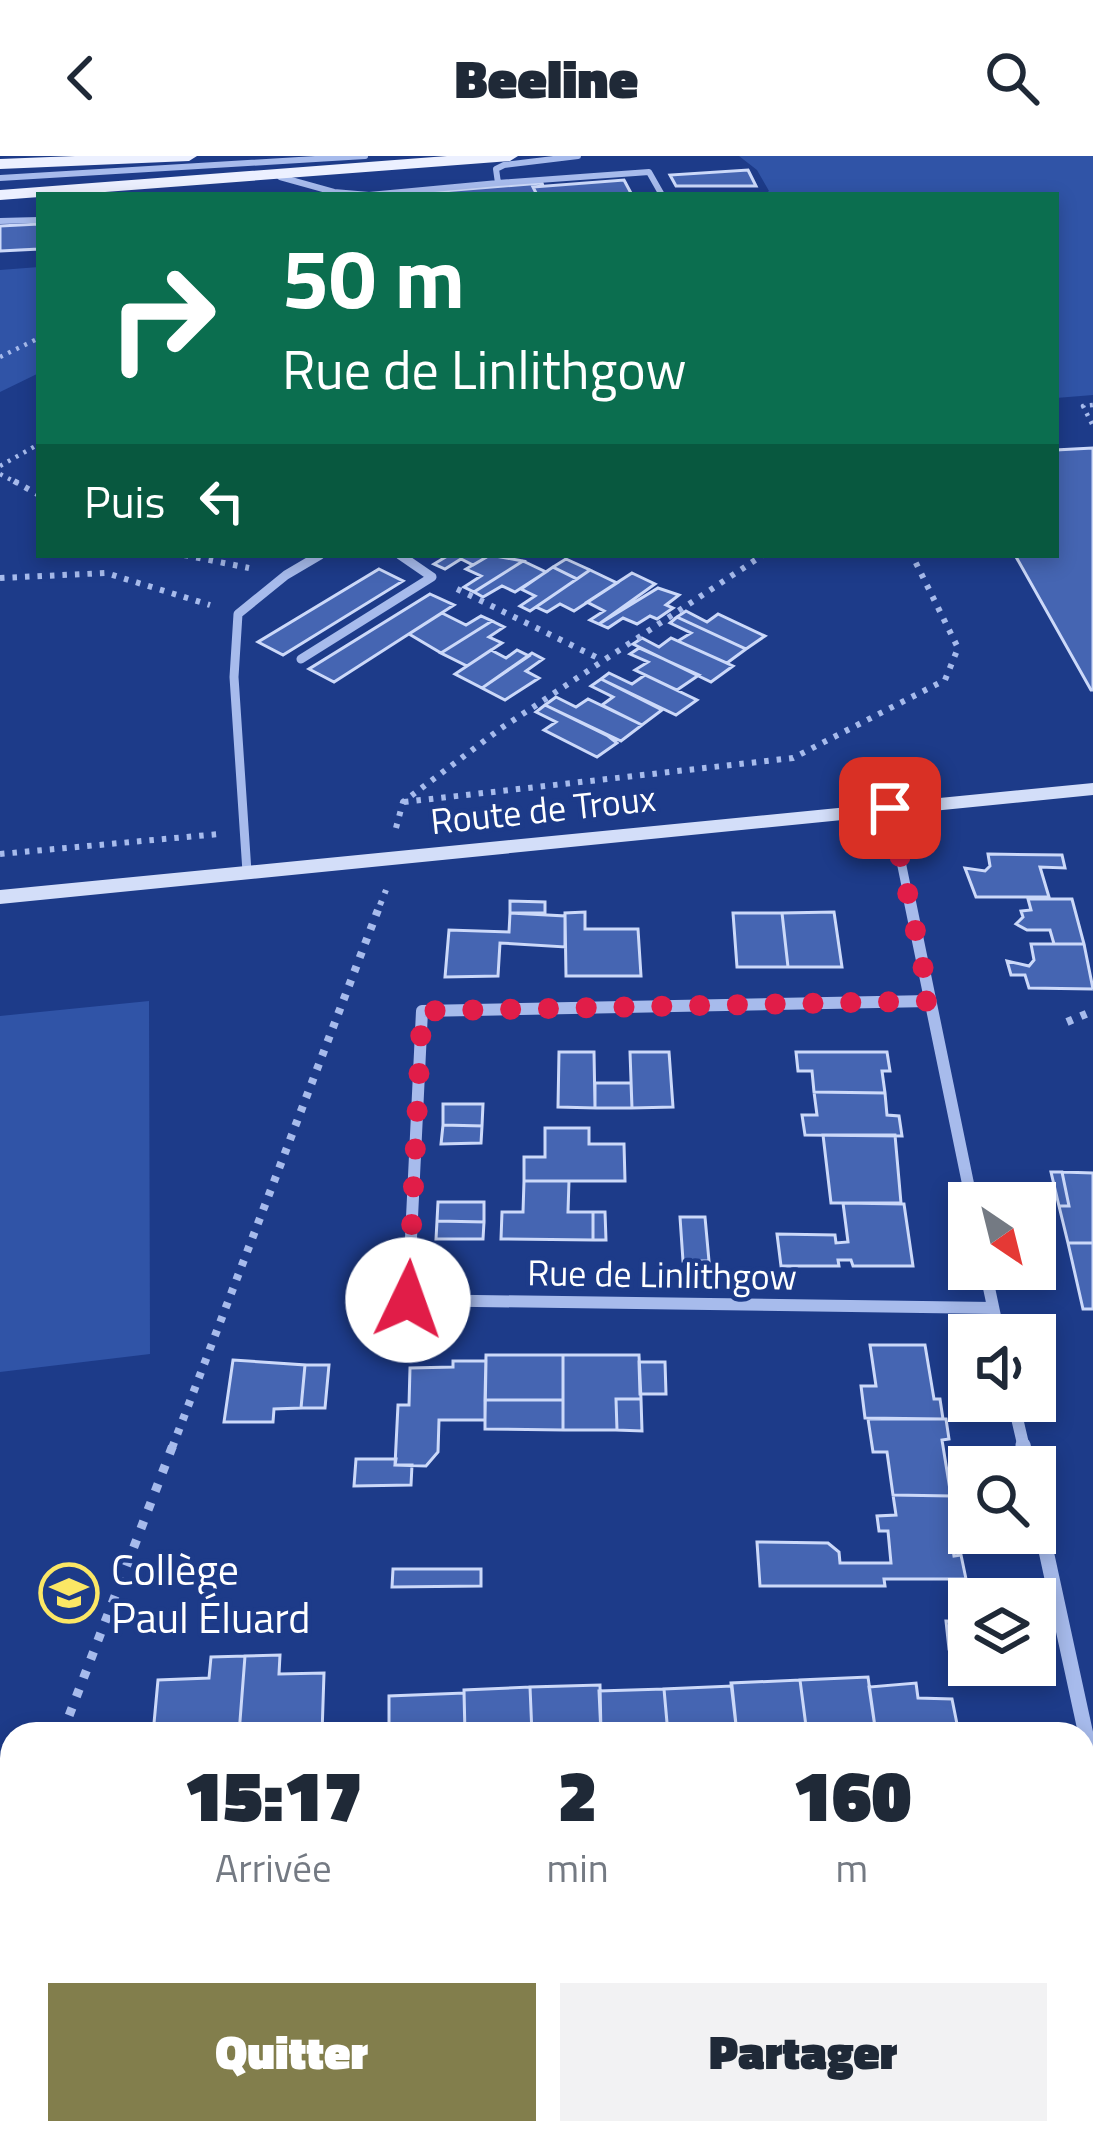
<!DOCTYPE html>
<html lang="fr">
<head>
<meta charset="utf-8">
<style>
  body { margin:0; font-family:"Titillium Web",sans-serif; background:#f2f2f3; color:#1f2937; height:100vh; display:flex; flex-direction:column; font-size:45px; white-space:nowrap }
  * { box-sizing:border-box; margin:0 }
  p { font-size:39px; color:#747a83 }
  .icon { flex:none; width:66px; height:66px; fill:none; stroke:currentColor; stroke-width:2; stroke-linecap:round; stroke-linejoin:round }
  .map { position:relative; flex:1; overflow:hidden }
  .side { position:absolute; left:0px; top:1566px; width:1095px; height:423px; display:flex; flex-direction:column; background:#fff; border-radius:36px 36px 0 0; box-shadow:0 6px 18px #0003 }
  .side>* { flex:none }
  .guide { position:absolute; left:36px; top:36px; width:1023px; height:366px; border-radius:0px; box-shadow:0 6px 18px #0003; background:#0b6e4f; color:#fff; overflow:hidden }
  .needle { width:78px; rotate:145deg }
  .fabs { position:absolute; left:948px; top:1026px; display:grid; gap:24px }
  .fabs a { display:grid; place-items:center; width:108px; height:108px; border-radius:0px; background:#fff; box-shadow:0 6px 18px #0003; font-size:60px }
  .pin { position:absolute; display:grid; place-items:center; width:102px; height:102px; color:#fff; margin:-51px; border-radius:24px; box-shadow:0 6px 18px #0006 }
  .me { position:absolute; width:132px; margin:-66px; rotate:3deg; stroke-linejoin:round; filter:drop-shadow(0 0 9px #0008) }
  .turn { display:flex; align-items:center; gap:42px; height:252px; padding:0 48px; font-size:54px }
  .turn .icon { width:156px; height:156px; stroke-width:2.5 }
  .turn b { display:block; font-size:84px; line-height:102px }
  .then { display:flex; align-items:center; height:114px; padding:0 48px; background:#0003; gap:24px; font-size:45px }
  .eta { display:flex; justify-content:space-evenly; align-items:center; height:204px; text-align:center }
  .eta b { font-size:72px; font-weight:800; line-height:84px }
  .button { display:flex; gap:24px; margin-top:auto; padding:24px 48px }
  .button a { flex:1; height:138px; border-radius:0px; background:#827e4c; color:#fff; font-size:48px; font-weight:800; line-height:138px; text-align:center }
  .button a+a { background:#f2f2f3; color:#1f2937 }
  header { display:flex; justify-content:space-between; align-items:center; height:156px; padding:0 48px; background:#fff; font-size:54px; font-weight:800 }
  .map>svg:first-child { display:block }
</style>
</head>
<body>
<header><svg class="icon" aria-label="back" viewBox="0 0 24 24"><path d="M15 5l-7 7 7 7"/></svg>Beeline<svg class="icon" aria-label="search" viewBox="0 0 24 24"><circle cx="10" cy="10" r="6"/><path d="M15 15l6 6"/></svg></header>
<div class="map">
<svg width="1093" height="1988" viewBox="0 0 1093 1988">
  <rect width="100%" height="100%" fill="#1d3b89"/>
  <path fill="#3054a7" d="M 739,0 L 1093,0 L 1093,239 L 1056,242 L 1056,39 L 764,39 L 769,35 L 757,14 Z
    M 39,111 L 39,217 L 0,236 L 0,114 Z
    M 149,845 L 150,1198 L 0,1216 L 0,860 Z"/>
  <path fill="#4565b2" stroke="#ccd9f9" stroke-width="3" d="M 748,14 L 756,30 L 676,30 L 670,19 Z
    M 624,24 L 632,39 L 537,39 L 533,31 Z
    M 542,27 L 543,30 L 533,31 L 537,39 L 406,38 Z
    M 39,68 L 39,93 L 0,95 L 0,70 Z
    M 1093,292 L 1093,534 L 1091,534 L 1015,399 L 1056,399 L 1056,294 Z
    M 449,399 L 490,399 L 473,409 L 461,403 L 445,413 L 434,408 Z
    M 490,399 L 523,405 L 474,436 L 464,431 L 481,420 L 466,413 Z
    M 566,403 L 590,414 L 577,423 L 553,411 Z
    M 523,405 L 546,416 L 515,436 L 502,430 L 483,441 L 474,436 Z
    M 553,411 L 577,423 L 530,455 L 520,450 L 535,440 L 521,433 Z
    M 379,413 L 403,425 L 283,499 L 258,486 Z
    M 590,414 L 617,427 L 574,455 L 560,448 L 547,456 L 536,451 Z
    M 632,417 L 655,428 L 599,468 L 590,464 L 604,455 L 587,446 Z
    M 658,432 L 679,439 L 666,449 L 673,452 L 657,463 L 650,460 L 637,468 L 623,462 L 608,472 L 599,468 Z
    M 430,438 L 454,449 L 334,526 L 309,513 Z
    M 686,455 L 707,466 L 718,458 L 765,480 L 746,493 L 677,461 Z
    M 442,457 L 466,469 L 481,460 L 492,465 L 441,497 L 409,478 Z
    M 677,461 L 746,493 L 727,507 L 678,485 L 691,477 L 670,467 Z
    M 492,465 L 504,471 L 489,481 L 502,487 L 467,510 L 441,497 Z
    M 642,482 L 659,491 L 671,482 L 733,510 L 711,526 L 633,488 Z
    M 639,492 L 699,519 L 677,534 L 635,514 L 648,506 L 630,498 Z
    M 491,494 L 506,502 L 517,494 L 529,500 L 482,532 L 455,518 Z
    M 532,497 L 543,503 L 526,515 L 539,522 L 505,544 L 482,532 Z
    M 609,517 L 632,528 L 645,519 L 697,544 L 676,559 L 601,523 Z
    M 601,523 L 662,554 L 642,569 L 602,549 L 613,541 L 591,530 Z
    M 556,541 L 576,551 L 588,543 L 642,569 L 621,585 L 545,549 Z
    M 545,549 L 608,580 L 617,587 L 597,601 L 544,574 L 556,566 L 536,556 Z
    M 988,698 L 1062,699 L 1065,712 L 1040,711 L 1049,741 L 976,741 L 965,712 L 985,715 L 990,710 Z
    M 1028,743 L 1072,743 L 1084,788 L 1054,788 L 1050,774 L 1027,774 L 1016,768 L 1023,761 L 1021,755 L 1031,754 Z
    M 510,745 L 545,746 L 545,757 L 510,757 Z
    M 585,756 L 585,773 L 638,773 L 641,820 L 566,820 L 565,757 Z
    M 834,756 L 842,811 L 788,811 L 782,757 Z
    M 510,757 L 565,760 L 565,791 L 500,787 L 498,820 L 445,821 L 449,774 L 509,776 Z
    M 733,757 L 782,757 L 788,811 L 737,811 Z
    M 1031,788 L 1084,788 L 1093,833 L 1029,832 L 1025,819 L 1011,819 L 1007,805 L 1029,810 L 1034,804 Z
    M 559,896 L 594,896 L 595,952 L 558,951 Z
    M 630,896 L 669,896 L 673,951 L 632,952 Z
    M 796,896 L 887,896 L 890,915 L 882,915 L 885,937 L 814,936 L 812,915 L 798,915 Z
    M 595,927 L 631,927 L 632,952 L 595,952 Z
    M 814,936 L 885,937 L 887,959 L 899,960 L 902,980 L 805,979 L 802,959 L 817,959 Z
    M 443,948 L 483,948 L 482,970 L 443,969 Z
    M 443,969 L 482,970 L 481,987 L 441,988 Z
    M 545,972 L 589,972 L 589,988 L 624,988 L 625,1025 L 524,1025 L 524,1001 L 545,1001 Z
    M 823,979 L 895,979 L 901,1047 L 831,1047 Z
    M 1051,1016 L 1062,1016 L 1069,1050 L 1059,1050 Z
    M 1062,1016 L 1093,1017 L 1093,1087 L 1068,1087 L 1059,1050 L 1069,1050 Z
    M 524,1025 L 569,1025 L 568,1056 L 593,1056 L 593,1084 L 501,1083 L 502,1056 L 523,1056 Z
    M 438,1046 L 484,1046 L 484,1066 L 437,1065 Z
    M 843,1047 L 904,1048 L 913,1110 L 853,1110 L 851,1104 L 838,1104 L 839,1110 L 781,1110 L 777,1078 L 835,1079 L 836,1087 L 848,1086 Z
    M 593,1056 L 605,1056 L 606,1084 L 593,1084 Z
    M 680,1061 L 705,1061 L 709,1105 L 683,1105 Z
    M 437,1065 L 484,1066 L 483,1083 L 436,1083 Z
    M 1068,1087 L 1093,1087 L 1093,1153 L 1083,1153 Z
    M 870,1189 L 925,1189 L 934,1243 L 940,1243 L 943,1263 L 865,1262 L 861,1230 L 876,1230 Z
    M 486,1199 L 563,1199 L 563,1244 L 485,1244 Z
    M 563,1199 L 639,1199 L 641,1243 L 616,1243 L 617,1274 L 563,1274 Z
    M 233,1204 L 305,1209 L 301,1252 L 274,1253 L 273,1266 L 224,1266 Z
    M 453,1205 L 486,1205 L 485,1264 L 439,1264 L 438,1296 L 426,1310 L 395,1309 L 398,1249 L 409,1249 L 410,1212 L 453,1211 Z
    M 639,1206 L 665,1206 L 666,1238 L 640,1238 Z
    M 305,1209 L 329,1209 L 325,1252 L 301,1252 Z
    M 616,1243 L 641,1243 L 642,1275 L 617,1274 Z
    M 485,1244 L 563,1244 L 563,1274 L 485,1273 Z
    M 868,1263 L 946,1263 L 949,1283 L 942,1284 L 951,1340 L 893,1339 L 887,1296 L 873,1296 Z
    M 356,1303 L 396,1303 L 395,1309 L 412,1309 L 411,1329 L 354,1330 Z
    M 893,1339 L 951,1340 L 958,1380 L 951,1380 L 954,1400 L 961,1399 L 966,1423 L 884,1423 L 885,1430 L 760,1430 L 757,1386 L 828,1387 L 839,1396 L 840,1407 L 891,1407 L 888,1375 L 879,1375 L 877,1360 L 896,1359 Z
    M 393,1413 L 481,1413 L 481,1430 L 392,1431 Z
    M 946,1465 L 969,1466 L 969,1493 L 949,1493 Z
    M 280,1499 L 279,1518 L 324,1517 L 322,1578 L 239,1578 L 245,1500 Z
    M 245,1500 L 239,1578 L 153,1578 L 158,1524 L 209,1522 L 211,1501 Z
    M 868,1521 L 876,1578 L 807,1578 L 800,1524 Z
    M 800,1524 L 807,1578 L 737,1578 L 731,1527 Z
    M 916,1527 L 918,1542 L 952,1543 L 959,1578 L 876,1578 L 869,1531 Z
    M 600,1529 L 601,1578 L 532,1578 L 530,1531 Z
    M 732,1530 L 737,1578 L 668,1578 L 664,1533 Z
    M 530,1531 L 532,1578 L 465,1578 L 464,1534 Z
    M 664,1533 L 668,1578 L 601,1578 L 599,1535 Z
    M 464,1537 L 465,1578 L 389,1578 L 389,1540 Z
    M 12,1895 L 12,1949 L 4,1949 L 0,1945 L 4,1901 Z
    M 15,1977 L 138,1977 L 137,1986 L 122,1988 L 14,1988 Z
    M 221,1977 L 254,1977 L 253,1988 L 220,1988 Z
    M 254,1977 L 286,1977 L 286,1988 L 253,1988 Z
    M 451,1977 L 548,1977 L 548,1988 L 451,1988 Z
    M 858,1977 L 860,1988 L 801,1988 L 800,1979 Z
    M 923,1977 L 1049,1977 L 1051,1988 L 924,1988 Z"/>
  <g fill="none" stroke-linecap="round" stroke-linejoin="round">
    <path stroke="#a7bbec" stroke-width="4.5" stroke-dasharray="3 6" stroke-linecap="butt" d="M 0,201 L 39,182
      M 1092,268 L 1083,250 L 1093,249
      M 0,310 L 39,288
      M 0,318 L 19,328"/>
    <path stroke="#a7bbec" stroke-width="6" stroke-dasharray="4.5 8" stroke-linecap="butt" d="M 14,325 L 39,339
      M 184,399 L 249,412
      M 0,422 L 106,417 L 210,449
      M 457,433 L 600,503
      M 404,646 L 793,602 L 945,524 L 958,492 L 912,399
      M 396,672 L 403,646 L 500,573 L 763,399
      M 0,698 L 219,678
      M 380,749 L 386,734"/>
    <path stroke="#a7bbec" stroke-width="8" stroke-dasharray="6 9" stroke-linecap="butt" d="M 1067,866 L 1093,855
      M 172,1292 L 381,746"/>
    <path stroke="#a7bbec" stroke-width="9" stroke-dasharray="8 12" stroke-linecap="butt" d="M 62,1578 L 173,1289
      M 0,1738 L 12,1707"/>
    <path stroke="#a7bbec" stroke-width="6" d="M 280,21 L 334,36 L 369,39 L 498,27 L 496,13 L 504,9 L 578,0
      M 0,22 L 365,0
      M 498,27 L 649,16 L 662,39
      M 0,65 L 39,64"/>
    <path stroke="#a7bbec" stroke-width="9" d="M 301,503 L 432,421 L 400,399
      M 890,652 L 910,749
      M 247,716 L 234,521 L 238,458 L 286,419 L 320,399"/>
    <path stroke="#a7bbec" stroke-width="12" d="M 910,746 L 972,1047
      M 930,845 L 422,855 L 408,1144 L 993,1152
      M 985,1113 L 999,1179
      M 1013,1245 L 1024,1292"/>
    <path stroke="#a7bbec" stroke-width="15" d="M 1023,1289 L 1028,1311
      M 1035,1344 L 1093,1611
      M 1083,1661 L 1093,1648
      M 1083,1711 L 1093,1728
      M 1083,1851 L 1093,1824
      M 1083,1879 L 1093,1925
      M 398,1977 L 398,1988"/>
    <path fill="#d3def9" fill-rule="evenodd" d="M 1093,627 L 1093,639 L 0,748 L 0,734 Z"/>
    <path fill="#ecf0ff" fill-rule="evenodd" d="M 75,0 L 197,0 L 189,5 L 0,13 L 0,3 Z
      M 447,0 L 518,0 L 510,5 L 0,44 L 0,34 Z"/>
  </g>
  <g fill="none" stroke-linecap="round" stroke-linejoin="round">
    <path stroke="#e11d48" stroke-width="21" stroke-dasharray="0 37.8" d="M 408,1144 L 422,855 L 930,845 L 890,652"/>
  </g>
  <defs>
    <symbol id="school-ring" viewBox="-11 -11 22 22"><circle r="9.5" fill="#1d3b89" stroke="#fbe765" stroke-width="1.5"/><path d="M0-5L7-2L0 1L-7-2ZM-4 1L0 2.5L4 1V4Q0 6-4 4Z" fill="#fbe765"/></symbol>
  </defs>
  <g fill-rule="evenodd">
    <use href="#school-ring" x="36" y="1404" width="66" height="66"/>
  </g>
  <g text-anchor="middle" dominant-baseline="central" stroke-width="9" stroke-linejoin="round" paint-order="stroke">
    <g font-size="36" fill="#fff" stroke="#1d3b89">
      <text transform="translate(543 653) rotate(-6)">Route de Troux</text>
      <text transform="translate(662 1118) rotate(1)">Rue de Linlithgow</text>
    </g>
    <g font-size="42" fill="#fff" stroke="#1d3b89" text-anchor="start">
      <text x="111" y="1413">Collège<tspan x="111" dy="48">Paul Éluard</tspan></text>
    </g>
  </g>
</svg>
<div class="fabs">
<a><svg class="needle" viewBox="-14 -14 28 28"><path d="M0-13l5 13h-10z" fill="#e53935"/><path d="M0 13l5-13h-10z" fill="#747a83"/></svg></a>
<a><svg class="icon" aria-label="sound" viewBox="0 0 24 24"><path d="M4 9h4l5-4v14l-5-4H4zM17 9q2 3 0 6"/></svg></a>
<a><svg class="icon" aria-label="search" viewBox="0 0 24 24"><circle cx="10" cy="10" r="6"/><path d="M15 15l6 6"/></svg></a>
<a><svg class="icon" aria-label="layers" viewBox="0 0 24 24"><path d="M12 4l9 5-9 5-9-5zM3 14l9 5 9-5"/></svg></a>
</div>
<div class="pin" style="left:890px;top:652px;background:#d93025"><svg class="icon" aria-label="arrive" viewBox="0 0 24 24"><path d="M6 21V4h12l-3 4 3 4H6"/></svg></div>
<svg class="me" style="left:408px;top:1144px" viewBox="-20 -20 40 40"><circle r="19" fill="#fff"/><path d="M0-13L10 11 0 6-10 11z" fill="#e11d48"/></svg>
<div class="guide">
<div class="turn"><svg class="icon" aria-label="right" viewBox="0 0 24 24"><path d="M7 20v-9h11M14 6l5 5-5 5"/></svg><div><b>50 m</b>Rue de Linlithgow</div></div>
<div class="then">Puis<svg class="icon" aria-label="left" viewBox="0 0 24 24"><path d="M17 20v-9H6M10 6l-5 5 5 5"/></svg></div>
</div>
<section class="side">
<div class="eta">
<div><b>15:17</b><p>Arrivée</p></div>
<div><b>2</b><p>min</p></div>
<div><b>160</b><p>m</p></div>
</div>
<div class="button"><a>Quitter</a><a>Partager</a></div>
</section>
</div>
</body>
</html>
